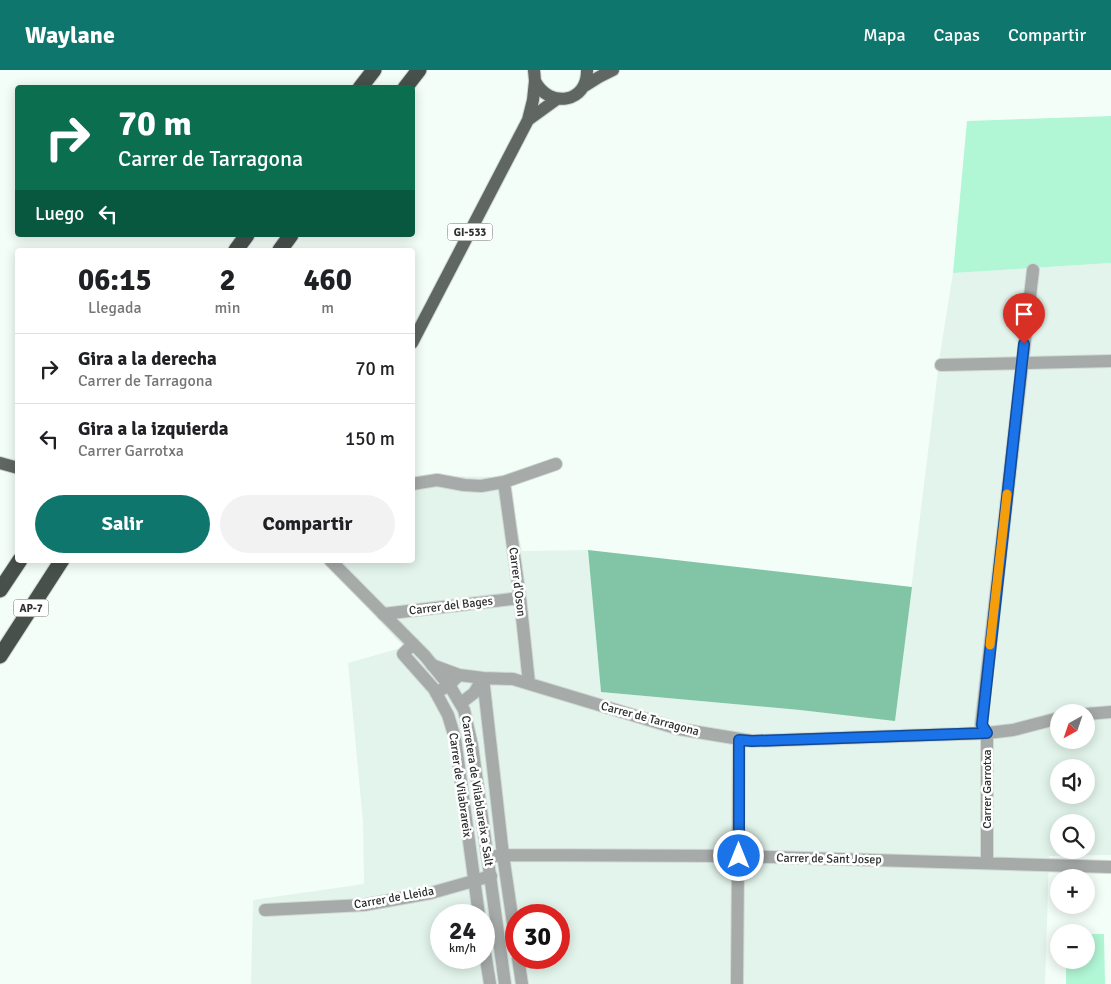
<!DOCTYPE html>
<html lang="es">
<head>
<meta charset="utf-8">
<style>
  body { margin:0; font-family:Signika,sans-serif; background:#f2f2f2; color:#202124; height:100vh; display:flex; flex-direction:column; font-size:19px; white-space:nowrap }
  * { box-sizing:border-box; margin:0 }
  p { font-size:16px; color:#757577 }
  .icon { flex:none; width:28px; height:28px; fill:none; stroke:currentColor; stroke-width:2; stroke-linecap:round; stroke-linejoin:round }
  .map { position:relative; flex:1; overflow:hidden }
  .sheet { position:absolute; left:15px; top:178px; width:400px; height:315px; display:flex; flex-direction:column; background:#fff; border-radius:5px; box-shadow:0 2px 12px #0003 }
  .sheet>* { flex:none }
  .top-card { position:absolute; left:15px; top:15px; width:400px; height:152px; border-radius:5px; box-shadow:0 2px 12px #0003; background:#0b6e4f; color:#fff; overflow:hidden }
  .needle { width:32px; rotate:220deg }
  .tools { position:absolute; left:1050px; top:634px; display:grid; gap:10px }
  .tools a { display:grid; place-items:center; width:45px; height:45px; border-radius:50%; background:#fff; box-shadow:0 2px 12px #0003; font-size:25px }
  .speed { position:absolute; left:430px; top:834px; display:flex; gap:10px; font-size:25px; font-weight:700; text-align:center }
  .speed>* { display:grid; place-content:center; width:65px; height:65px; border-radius:50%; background:#fff; box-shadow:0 2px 12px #0003; line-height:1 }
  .speed small { font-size:12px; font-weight:400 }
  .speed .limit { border:8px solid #d22; background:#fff; color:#111 }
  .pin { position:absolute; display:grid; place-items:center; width:42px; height:42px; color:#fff; margin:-51px -21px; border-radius:50% 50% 50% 0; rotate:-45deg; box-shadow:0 0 5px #0007 }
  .pin .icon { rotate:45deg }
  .me { position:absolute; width:55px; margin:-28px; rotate:0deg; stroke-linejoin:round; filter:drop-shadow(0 0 4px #0008) }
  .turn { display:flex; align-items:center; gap:18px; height:105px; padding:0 20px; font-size:22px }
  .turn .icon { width:65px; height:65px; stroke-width:2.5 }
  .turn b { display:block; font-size:35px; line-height:42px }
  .then { display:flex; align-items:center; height:48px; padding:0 20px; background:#0003; gap:10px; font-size:19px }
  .eta { display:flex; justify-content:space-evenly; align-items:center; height:85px; text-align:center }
  .eta b { font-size:30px; font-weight:700; line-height:35px }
  .button { display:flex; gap:10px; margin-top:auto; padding:10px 20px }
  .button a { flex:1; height:58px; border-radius:30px; background:#0f766e; color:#fff; font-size:20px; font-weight:700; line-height:58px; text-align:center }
  .button a+a { background:#f2f2f2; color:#202124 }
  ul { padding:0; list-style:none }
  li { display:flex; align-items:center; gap:15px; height:70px; padding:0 20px; border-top:1px solid #e0e0e0 }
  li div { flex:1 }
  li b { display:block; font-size:19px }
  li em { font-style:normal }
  header { display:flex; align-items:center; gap:30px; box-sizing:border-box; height:70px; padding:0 25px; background:#0f766e; color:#fff }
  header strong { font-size:24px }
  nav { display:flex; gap:28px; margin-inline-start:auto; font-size:18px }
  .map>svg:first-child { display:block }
</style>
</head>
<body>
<header>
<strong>Waylane</strong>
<nav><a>Mapa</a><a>Capas</a><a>Compartir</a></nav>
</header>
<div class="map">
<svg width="1111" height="914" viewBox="0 0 1111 914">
  <rect width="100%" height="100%" fill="#f4fef9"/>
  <path fill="#e2f4eb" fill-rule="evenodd" d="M 1111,193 L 1111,785 L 1049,786 L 1045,914 L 251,914 L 253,830 L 364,814 L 363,752 L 348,593 L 404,577 L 322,490 L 412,490 L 413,412 L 435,406 L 507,407 L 522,481 L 588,480 L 601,622 L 800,640 L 895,650 L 940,284 L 953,203 ZM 1059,642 L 1086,642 L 1086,670 L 1059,670 ZM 1059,698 L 1086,698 L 1086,725 L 1059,725 ZM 1059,752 L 1086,752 L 1086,780 L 1059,780 ZM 441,845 L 484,845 L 484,888 L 441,888 ZM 516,845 L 559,845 L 559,888 L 516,888 Z"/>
  <path fill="#b1f6d5" d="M 1111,46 L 1111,193 L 953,203 L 967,51 Z
    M 1086,864 L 1104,864 L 1105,914 L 1066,914 L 1066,890 L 1086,890 Z"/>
  <path fill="#82c5a6" d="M 588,480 L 912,517 L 895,651 L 800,640 L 601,622 Z"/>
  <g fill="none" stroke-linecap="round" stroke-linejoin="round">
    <defs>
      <path id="minor" d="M 941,295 L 1111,291
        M 504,412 L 520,528 L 529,613
        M 412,414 L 437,410 L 464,415 L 481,416 L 504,412 L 556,394
        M 383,544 L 520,528
        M 413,574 L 403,584 L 434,619 L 448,645 L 455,668 L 479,845
        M 432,595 L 459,605
        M 483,608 L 503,785 L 516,874
        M 436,623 L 449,615 L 459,605 L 483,608 L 513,609 L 679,659 L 752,671 L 987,663 L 1013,660 L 1059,648
        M 461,633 L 474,623 L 483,608
        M 1086,644 L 1111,642
        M 488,787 L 503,785 L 739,786 L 1111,797
        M 987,793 L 987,663 L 981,655 L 1033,200
        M 265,840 L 364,835 L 431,823 L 491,806
        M 484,876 L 490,914
        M 518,888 L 522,914
        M 737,914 L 739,670"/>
      <path id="tertiary" d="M 330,490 L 425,586 L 451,618 L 464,640 L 472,675 L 505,914"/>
      <path id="primary" d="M 535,11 C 549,39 588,33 587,0
        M 583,17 L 599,7 L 613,0
        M 528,50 L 557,29
        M 412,273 L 528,50 L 533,30 L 535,11 L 534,0
        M 0,393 L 18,398"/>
      <path id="motorway" d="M 360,18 L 374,0
        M 405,18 L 419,0
        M 236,180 L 247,165
        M 280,180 L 291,165
        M 0,520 L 20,490
        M 0,586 L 62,490"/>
    </defs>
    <use href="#minor" stroke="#d0d9d4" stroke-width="14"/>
    <use href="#tertiary" stroke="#d0d9d4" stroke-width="14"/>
    <use href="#primary" stroke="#d0d9d4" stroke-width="14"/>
    <use href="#motorway" stroke="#d0d9d4" stroke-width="17"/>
    <use href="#minor" stroke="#a6aaa8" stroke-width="12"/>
    <use href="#tertiary" stroke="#a6aaa8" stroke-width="12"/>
    <use href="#primary" stroke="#606763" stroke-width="12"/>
    <use href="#motorway" stroke="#48504c" stroke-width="15"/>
  </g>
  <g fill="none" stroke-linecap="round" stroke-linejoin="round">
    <defs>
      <path id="route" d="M 739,786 L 739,670 L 752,671 L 987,663 L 982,655 L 1024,274"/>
    </defs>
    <use href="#route" stroke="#114b97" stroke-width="12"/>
    <use href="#route" stroke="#1a73e8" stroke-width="9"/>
    <path stroke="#f59e0b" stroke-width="9" d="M 990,575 L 1007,424"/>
  </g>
  <g text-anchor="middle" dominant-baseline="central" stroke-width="5" stroke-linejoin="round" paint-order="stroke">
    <g fill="#fff" stroke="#6b6d6c" stroke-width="1">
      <rect x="447.5" y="153.5" width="45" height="17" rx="4"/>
      <rect x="13.5" y="529.5" width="35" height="17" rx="4"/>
    </g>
    <g font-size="11" font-weight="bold" fill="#2b2f2d">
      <text x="470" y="162">GI-533</text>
      <text x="31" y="538">AP-7</text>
    </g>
    <g font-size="12" fill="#2b2f2d" stroke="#fff">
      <text transform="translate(517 512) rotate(83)">Carrer d'Oson</text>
      <text transform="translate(451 536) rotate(-7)">Carrer del Bages</text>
      <text transform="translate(650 649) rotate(15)">Carrer de Tarragona</text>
      <text transform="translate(460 715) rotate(82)">Carrer de Vilabrareix</text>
      <text transform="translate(987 719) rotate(-90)">Carrer Garrotxa</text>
      <text transform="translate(477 721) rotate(81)">Carretera de Vilablareix a Salt</text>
      <text transform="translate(829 789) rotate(1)">Carrer de Sant Josep</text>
      <text transform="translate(394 828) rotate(-10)">Carrer de Lleida</text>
    </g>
  </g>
</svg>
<div class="tools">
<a><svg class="needle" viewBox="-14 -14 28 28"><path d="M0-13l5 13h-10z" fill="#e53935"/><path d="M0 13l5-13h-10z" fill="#757577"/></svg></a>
<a><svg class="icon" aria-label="sound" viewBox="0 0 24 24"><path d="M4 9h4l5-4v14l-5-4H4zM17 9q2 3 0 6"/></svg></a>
<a><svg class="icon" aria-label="search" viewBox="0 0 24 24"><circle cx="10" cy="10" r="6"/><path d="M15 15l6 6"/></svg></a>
<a>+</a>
<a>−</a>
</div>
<div class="speed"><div>24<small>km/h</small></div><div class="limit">30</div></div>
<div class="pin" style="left:1024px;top:274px;background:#d93025"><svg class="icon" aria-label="arrive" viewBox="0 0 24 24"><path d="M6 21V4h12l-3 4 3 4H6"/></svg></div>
<svg class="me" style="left:739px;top:786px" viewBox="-20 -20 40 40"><circle r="17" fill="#1a73e8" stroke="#fff" stroke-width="3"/><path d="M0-11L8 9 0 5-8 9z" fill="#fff"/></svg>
<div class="top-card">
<div class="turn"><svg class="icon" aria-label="right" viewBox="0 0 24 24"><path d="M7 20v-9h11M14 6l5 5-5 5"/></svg><div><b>70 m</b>Carrer de Tarragona</div></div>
<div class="then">Luego<svg class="icon" aria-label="left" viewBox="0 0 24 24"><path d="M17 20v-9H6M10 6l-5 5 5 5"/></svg></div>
</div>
<section class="sheet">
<div class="eta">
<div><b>06:15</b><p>Llegada</p></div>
<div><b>2</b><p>min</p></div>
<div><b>460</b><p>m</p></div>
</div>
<ul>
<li><svg class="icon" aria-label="right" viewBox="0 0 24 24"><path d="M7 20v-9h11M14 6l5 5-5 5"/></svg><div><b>Gira a la derecha</b><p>Carrer de Tarragona</p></div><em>70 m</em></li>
<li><svg class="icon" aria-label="left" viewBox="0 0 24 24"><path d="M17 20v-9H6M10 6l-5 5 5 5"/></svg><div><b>Gira a la izquierda</b><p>Carrer Garrotxa</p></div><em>150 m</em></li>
</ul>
<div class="button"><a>Salir</a><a>Compartir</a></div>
</section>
</div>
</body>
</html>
